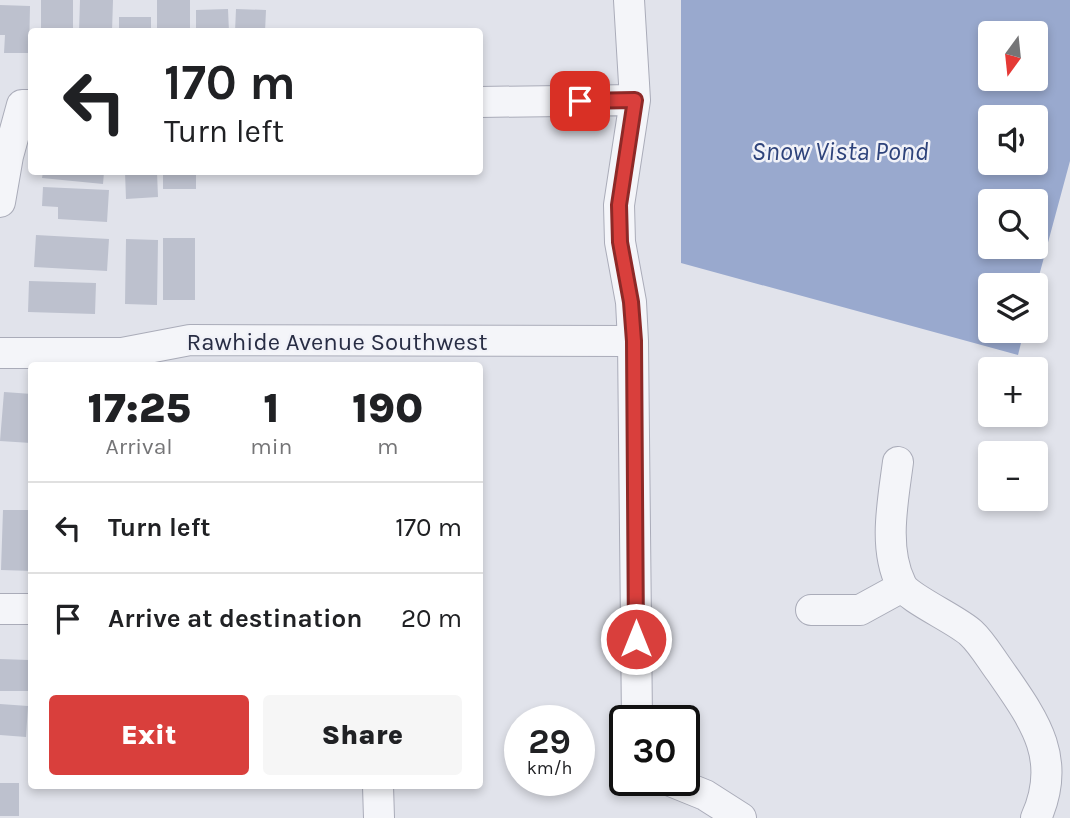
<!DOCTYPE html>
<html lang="en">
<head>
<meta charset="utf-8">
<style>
  body { margin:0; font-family:Karla,sans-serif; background:#f6f6f6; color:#202124; height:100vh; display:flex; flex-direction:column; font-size:26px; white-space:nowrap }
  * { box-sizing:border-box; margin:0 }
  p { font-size:23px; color:#757577 }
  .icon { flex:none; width:38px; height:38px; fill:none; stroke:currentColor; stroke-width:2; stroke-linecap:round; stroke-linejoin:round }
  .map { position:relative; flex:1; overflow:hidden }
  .panel { position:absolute; left:28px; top:362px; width:455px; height:427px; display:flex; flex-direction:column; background:#fff; border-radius:7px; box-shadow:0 4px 10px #0003 }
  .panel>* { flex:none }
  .guide { position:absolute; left:28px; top:28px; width:455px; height:147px; border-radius:7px; box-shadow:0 4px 10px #0003; background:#fff; color:#202124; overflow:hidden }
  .needle { width:46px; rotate:195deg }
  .controls { position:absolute; left:978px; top:21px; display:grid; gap:14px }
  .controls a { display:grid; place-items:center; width:70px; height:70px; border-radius:7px; background:#fff; box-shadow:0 4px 10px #0003; font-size:35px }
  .speed { position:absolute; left:504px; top:705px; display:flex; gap:14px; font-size:35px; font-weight:700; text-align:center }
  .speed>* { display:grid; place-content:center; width:91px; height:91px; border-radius:50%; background:#fff; box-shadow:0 4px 10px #0003; line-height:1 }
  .speed small { font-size:18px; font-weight:400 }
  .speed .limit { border:4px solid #111; border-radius:10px; background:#fff; color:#111 }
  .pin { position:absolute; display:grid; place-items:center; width:60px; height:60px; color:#fff; margin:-30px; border-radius:14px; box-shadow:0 4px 10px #0006 }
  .me { position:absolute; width:77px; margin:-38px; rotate:0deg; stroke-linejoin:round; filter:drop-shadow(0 0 5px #0008) }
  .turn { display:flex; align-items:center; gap:24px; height:147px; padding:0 21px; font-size:32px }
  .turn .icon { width:91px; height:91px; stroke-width:2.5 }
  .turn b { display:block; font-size:49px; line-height:60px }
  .eta { display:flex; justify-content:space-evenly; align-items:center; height:119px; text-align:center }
  .eta b { font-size:42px; font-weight:800; line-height:49px }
  .button { display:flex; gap:14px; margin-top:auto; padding:14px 21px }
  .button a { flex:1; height:80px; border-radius:7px; background:#d93f3c; color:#fff; font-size:28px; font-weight:800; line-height:80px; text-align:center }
  .button a+a { background:#f6f6f6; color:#202124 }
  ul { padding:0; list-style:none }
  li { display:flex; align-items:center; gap:21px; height:91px; padding:0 21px; border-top:2px solid #e0e0e0 }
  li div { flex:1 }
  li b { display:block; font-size:26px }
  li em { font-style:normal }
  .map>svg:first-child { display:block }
</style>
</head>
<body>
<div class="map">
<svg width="1070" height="818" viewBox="0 0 1070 818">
  <rect width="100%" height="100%" fill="#e1e3eb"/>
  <path fill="#99a9ce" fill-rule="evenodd" d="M 681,0 L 1070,0 L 1070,161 L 1036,287 L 1036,285 L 990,285 L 990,331 L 1024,331 L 1018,355 L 681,263 ZM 990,33 L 1036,33 L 1036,79 L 990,79 ZM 1036,117 L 1036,163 L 990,163 L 990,117 ZM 1036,201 L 1036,247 L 990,247 L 990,201 Z"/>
  <path fill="#bdc1ce" d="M 41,0 L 73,0 L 73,32 L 41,32 Z
    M 80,0 L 113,0 L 112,32 L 79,32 Z
    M 157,0 L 190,0 L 190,32 L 157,32 Z
    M 0,5 L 30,6 L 29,53 L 4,53 L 5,35 L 0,35 Z
    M 228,9 L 229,32 L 196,32 L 196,10 Z
    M 236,9 L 266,10 L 265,32 L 235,32 Z
    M 119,17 L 151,17 L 151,32 L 119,32 Z
    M 43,172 L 104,172 L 103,184 L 42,178 Z
    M 125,172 L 157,172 L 158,197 L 126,199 Z
    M 163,172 L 196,172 L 196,189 L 163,189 Z
    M 43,187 L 109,190 L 107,222 L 58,219 L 58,207 L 42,206 Z
    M 36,235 L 109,239 L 107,271 L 34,267 Z
    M 163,238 L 195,238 L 195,300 L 163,300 Z
    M 126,239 L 158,240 L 157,305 L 125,304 Z
    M 29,281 L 96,283 L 95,314 L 28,312 Z
    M 4,392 L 32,394 L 31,443 L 0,441 Z
    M 3,510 L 32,510 L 32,571 L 1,570 Z
    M 0,659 L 29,660 L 29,691 L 0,691 Z
    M 0,704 L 28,706 L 26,737 L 0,735 Z
    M 0,783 L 19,783 L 19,816 L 0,816 Z"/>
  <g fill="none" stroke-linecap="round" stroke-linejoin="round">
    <defs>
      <path id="minor" d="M 629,0 L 635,100 L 619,205 L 620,242 L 631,302 L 633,341 L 637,721
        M 480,102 L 635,100
        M 0,202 L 8,156 L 22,105 L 32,105
        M 0,353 L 122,353 L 190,340 L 633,341
        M 898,462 C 893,501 883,548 901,584 C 907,598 956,619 971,633 C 982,643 991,659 1000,671 C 1034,720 1063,758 1036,818
        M 0,609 L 32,609
        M 811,610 L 860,610 L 902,587
        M 668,780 L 705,795 L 741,818
        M 378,786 L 379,818"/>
    </defs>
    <use href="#minor" stroke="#aaacb9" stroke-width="32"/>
    <use href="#minor" stroke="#f4f5f9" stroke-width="30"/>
  </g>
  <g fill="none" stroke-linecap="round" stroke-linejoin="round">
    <defs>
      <path id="route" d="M 580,101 L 635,100 L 619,205 L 620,242 L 631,302 L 634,341 L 636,639"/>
    </defs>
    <use href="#route" stroke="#8d2927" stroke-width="18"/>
    <use href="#route" stroke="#d93f3c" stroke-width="12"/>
  </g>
  <g text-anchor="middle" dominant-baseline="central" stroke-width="5" stroke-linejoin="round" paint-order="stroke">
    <g font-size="24" fill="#282d44" stroke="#f1f2f8">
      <text x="337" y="342">Rawhide Avenue Southwest</text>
    </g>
    <g font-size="26" font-style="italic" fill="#2e437b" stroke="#f1f2f8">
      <text x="840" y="151">Snow Vista Pond</text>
    </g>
  </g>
</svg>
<div class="controls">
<a><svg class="needle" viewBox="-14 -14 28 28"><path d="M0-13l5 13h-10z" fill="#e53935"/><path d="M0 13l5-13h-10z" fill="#757577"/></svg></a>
<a><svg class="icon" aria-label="sound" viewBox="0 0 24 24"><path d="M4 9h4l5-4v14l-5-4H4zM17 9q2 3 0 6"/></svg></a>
<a><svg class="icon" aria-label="search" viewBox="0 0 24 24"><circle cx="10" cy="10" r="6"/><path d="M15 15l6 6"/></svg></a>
<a><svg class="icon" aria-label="layers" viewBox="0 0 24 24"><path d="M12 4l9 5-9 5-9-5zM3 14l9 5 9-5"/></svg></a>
<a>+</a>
<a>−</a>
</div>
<div class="speed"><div>29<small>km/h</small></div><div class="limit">30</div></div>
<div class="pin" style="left:580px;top:101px;background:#d93025"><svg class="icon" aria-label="arrive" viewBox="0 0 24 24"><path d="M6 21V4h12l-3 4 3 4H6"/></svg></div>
<svg class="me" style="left:636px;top:639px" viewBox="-20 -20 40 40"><circle r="17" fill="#d93f3c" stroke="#fff" stroke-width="3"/><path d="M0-11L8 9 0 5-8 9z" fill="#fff"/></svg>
<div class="guide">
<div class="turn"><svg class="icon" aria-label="left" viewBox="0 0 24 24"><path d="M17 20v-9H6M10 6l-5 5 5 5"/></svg><div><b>170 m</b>Turn left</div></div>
</div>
<section class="panel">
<div class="eta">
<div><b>17:25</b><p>Arrival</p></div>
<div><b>1</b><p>min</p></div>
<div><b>190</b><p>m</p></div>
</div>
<ul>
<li><svg class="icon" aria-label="left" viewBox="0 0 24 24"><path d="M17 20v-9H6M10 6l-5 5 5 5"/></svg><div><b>Turn left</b></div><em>170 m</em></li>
<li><svg class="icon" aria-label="arrive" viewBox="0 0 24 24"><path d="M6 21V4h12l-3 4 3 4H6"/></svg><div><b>Arrive at destination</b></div><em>20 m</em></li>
</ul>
<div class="button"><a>Exit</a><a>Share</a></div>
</section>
</div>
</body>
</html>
